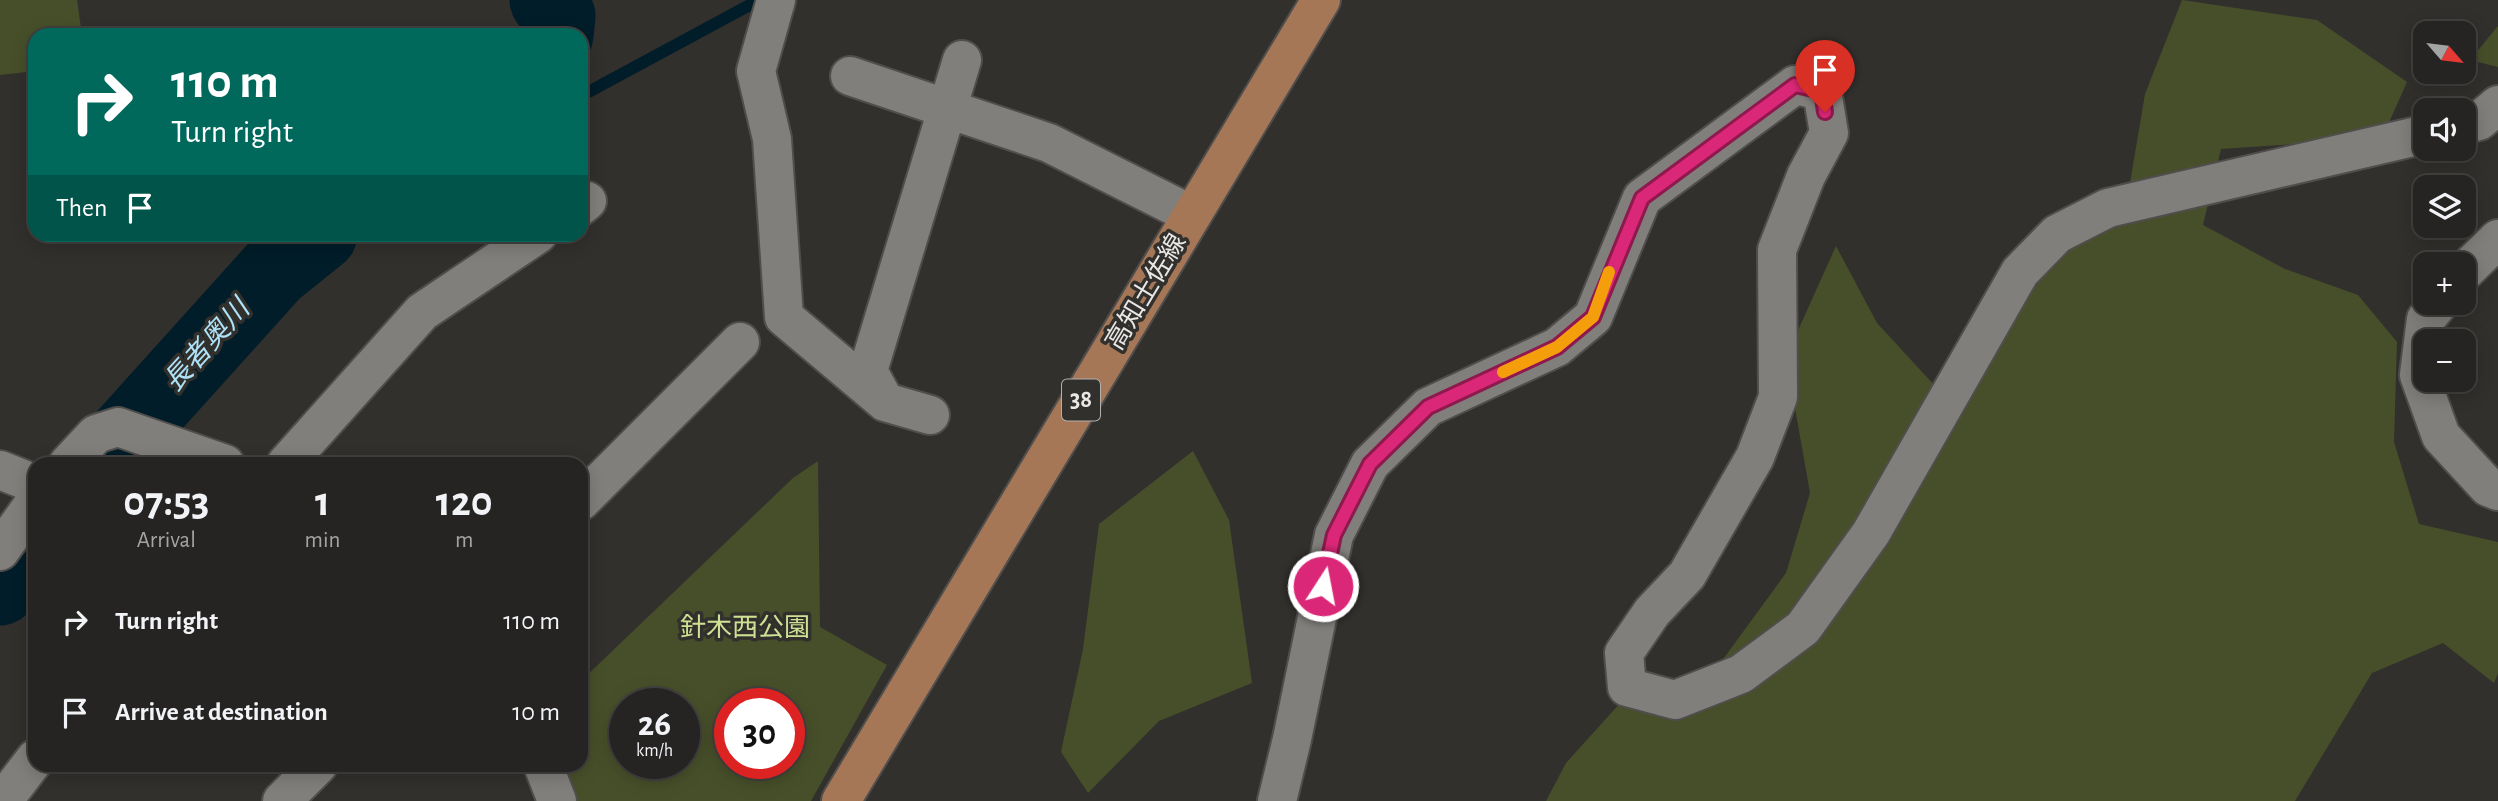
<!DOCTYPE html>
<html lang="en">
<head>
<meta charset="utf-8">
<style>
  body { margin:0; font-family:"Alegreya Sans","Noto Sans JP",sans-serif; background:#2e2c2a; color:#f1f3f6; height:100vh; display:flex; flex-direction:column; font-size:26px; white-space:nowrap }
  * { box-sizing:border-box; margin:0 }
  p { font-size:23px; color:#a4a4a5 }
  .icon { flex:none; width:38px; height:38px; fill:none; stroke:currentColor; stroke-width:2; stroke-linecap:round; stroke-linejoin:round }
  .map { position:relative; flex:1; overflow:hidden }
  .side { position:absolute; left:28px; top:457px; width:560px; height:315px; display:flex; flex-direction:column; background:#262422; border-radius:21px; box-shadow:0 4px 18px #0003,0 0 0 2px #424140 }
  .side>* { flex:none }
  .top-card { position:absolute; left:28px; top:28px; width:560px; height:214px; border-radius:21px; box-shadow:0 4px 18px #0003,0 0 0 2px #424140; background:#00695c; color:#fff; overflow:hidden }
  .needle { width:46px; rotate:118deg }
  .controls { position:absolute; left:2413px; top:21px; display:grid; gap:14px }
  .controls a { display:grid; place-items:center; width:63px; height:63px; border-radius:14px; background:#262422; box-shadow:0 4px 18px #0003,0 0 0 2px #424140; font-size:35px }
  .speed { position:absolute; left:609px; top:688px; display:flex; gap:14px; font-size:35px; font-weight:700; text-align:center }
  .speed>* { display:grid; place-content:center; width:91px; height:91px; border-radius:50%; background:#262422; box-shadow:0 4px 18px #0003,0 0 0 2px #424140; line-height:1 }
  .speed small { font-size:18px; font-weight:400 }
  .speed .limit { border:10px solid #d22; background:#fff; color:#111 }
  .pin { position:absolute; display:grid; place-items:center; width:60px; height:60px; color:#fff; margin:-72px -30px; border-radius:50% 50% 50% 0; rotate:-45deg; box-shadow:0 0 7px #0007 }
  .pin .icon { rotate:45deg }
  .me { position:absolute; width:77px; margin:-38px; rotate:11deg; stroke-linejoin:round; filter:drop-shadow(0 0 5px #0008) }
  .turn { display:flex; align-items:center; gap:24px; height:147px; padding:0 28px; font-size:32px }
  .turn .icon { width:91px; height:91px; stroke-width:2.5 }
  .turn b { display:block; font-size:49px; line-height:60px }
  .then { display:flex; align-items:center; height:66px; padding:0 28px; background:#0003; gap:14px; font-size:26px }
  .eta { display:flex; justify-content:space-evenly; align-items:center; height:119px; text-align:center }
  .eta b { font-size:42px; font-weight:700; line-height:49px }
  ul { padding:0; list-style:none }
  li { display:flex; align-items:center; gap:21px; height:91px; padding:0 28px }
  li div { flex:1 }
  li b { display:block; font-size:26px }
  li em { font-style:normal }
  .map>svg:first-child { display:block }
</style>
</head>
<body>
<div class="map">
<svg width="2498" height="801" viewBox="0 0 2498 801">
  <rect width="100%" height="100%" fill="#32302d"/>
  <path fill="#474f2a" fill-rule="evenodd" d="M 0,0 L 77,0 L 82,35 L 35,35 L 35,71 L 0,75 Z
    M 2182,0 L 2317,20 L 2407,82 L 2382,138 L 2221,149 L 2203,225 L 2285,269 L 2358,295 L 2397,342 L 2394,442 L 2419,524 L 2498,542 L 2498,673 L 2494,683 L 2443,643 L 2372,673 L 2295,801 L 1546,801 L 1566,763 L 1622,701 L 1716,669 L 1786,573 L 1810,493 L 1786,357 L 1836,246 L 1877,323 L 1958,411 L 2072,216 L 2130,183 L 2145,94 Z
    M 2498,26 L 2498,67 L 2470,60 Z
    M 1193,451 L 1229,520 L 1252,683 L 1159,721 L 1088,793 L 1061,752 L 1083,649 L 1099,524 Z
    M 818,461 L 820,627 L 887,665 L 811,801 L 578,801 L 565,765 L 581,765 L 581,681 L 793,478 ZM 625,704 L 684,704 L 684,763 L 625,763 ZM 730,704 L 789,704 L 789,763 L 730,763 Z"/>
  <g fill="none" stroke-linecap="round" stroke-linejoin="round">
    <path stroke="#001d29" stroke-width="12" d="M 581,96 L 759,0"/>
    <path stroke="#001d29" stroke-width="75" d="M 547,0 L 558,16 L 556,35
      M 100,464 L 274,271 L 320,234
      M 0,588 L 35,538"/>
    <defs>
      <path id="minor" d="M 776,0 L 756,71 L 772,139 L 784,317 L 885,402
        M 850,76 L 1049,143 L 1192,215
        M 2464,125 L 2479,121 L 2498,105
        M 581,206 L 587,201
        M 2464,272 L 2498,239
        M 2439,303 L 2426,319 L 2419,375 L 2441,436 L 2488,487 L 2498,491
        M 930,415 L 885,402 L 868,371 L 962,60
        M 68,464 L 96,434 L 118,427 L 225,464
        M 286,464 L 422,312 L 538,234
        M 0,470 L 35,484
        M 581,501 L 740,342
        M 0,551 L 35,502
        M 543,765 L 557,801
        M 3,801 L 35,759
        M 282,801 L 318,765
        M 1277,801 L 1292,739 L 1334,535 L 1370,464 L 1428,407 L 1557,347 L 1593,317 L 1642,198 L 1795,85 L 1822,91 L 1829,133 L 1806,176 L 1777,250 L 1778,397 L 1755,457 L 1687,575 L 1652,612 L 1624,653 L 1627,687 L 1675,700 L 1741,674 L 1803,628 L 1871,533 L 2020,272 L 2057,234 L 2108,208 L 2426,134"/>
      <path id="primary" d="M 841,801 L 1321,0"/>
    </defs>
    <use href="#minor" stroke="#504e4c" stroke-width="42"/>
    <use href="#primary" stroke="#504e4c" stroke-width="42"/>
    <use href="#minor" stroke="#817f7c" stroke-width="38"/>
    <use href="#primary" stroke="#a57756" stroke-width="38"/>
  </g>
  <g fill="none" stroke-linecap="round" stroke-linejoin="round">
    <defs>
      <path id="route" d="M 1323,586 L 1334,535 L 1370,464 L 1428,407 L 1557,347 L 1593,317 L 1642,198 L 1795,85 L 1822,91 L 1825,112"/>
    </defs>
    <use href="#route" stroke="#8e194d" stroke-width="18"/>
    <use href="#route" stroke="#db2777" stroke-width="12"/>
    <path stroke="#f59e0b" stroke-width="12" d="M 1503,372 L 1557,347 L 1593,317 L 1609,272"/>
  </g>
  <g text-anchor="middle" dominant-baseline="central" stroke-width="7" stroke-linejoin="round" paint-order="stroke">
    <rect fill="#32302d" stroke="#b2b1ae" stroke-width="2" x="1062" y="379.5" width="38" height="41" rx="5"/>
    <g font-size="24" font-weight="bold" fill="#e9e8e6">
      <text x="1081" y="400">38</text>
    </g>
    <g font-size="26" fill="#e9e8e6" stroke="#32302d">
      <text transform="translate(1146 292) rotate(-59)">高知土佐線</text>
    </g>
    <g font-size="26" fill="#cee093" stroke="#32302d">
      <text x="745" y="628">針木西公園</text>
    </g>
    <g font-size="28" font-style="italic" fill="#aee2f8" stroke="#32302d">
      <text transform="translate(207 346) rotate(-48)">長者奥川</text>
    </g>
  </g>
</svg>
<div class="controls">
<a><svg class="needle" viewBox="-14 -14 28 28"><path d="M0-13l5 13h-10z" fill="#e53935"/><path d="M0 13l5-13h-10z" fill="#a4a4a5"/></svg></a>
<a><svg class="icon" aria-label="sound" viewBox="0 0 24 24"><path d="M4 9h4l5-4v14l-5-4H4zM17 9q2 3 0 6"/></svg></a>
<a><svg class="icon" aria-label="layers" viewBox="0 0 24 24"><path d="M12 4l9 5-9 5-9-5zM3 14l9 5 9-5"/></svg></a>
<a>+</a>
<a>−</a>
</div>
<div class="speed"><div>26<small>km/h</small></div><div class="limit">30</div></div>
<div class="pin" style="left:1825px;top:112px;background:#d93025"><svg class="icon" aria-label="arrive" viewBox="0 0 24 24"><path d="M6 21V4h12l-3 4 3 4H6"/></svg></div>
<svg class="me" style="left:1323px;top:586px" viewBox="-20 -20 40 40"><circle r="17" fill="#db2777" stroke="#fff" stroke-width="3"/><path d="M0-11L8 9 0 5-8 9z" fill="#fff"/></svg>
<div class="top-card">
<div class="turn"><svg class="icon" aria-label="right" viewBox="0 0 24 24"><path d="M7 20v-9h11M14 6l5 5-5 5"/></svg><div><b>110 m</b>Turn right</div></div>
<div class="then">Then<svg class="icon" aria-label="arrive" viewBox="0 0 24 24"><path d="M6 21V4h12l-3 4 3 4H6"/></svg></div>
</div>
<section class="side">
<div class="eta">
<div><b>07:53</b><p>Arrival</p></div>
<div><b>1</b><p>min</p></div>
<div><b>120</b><p>m</p></div>
</div>
<ul>
<li><svg class="icon" aria-label="right" viewBox="0 0 24 24"><path d="M7 20v-9h11M14 6l5 5-5 5"/></svg><div><b>Turn right</b></div><em>110 m</em></li>
<li><svg class="icon" aria-label="arrive" viewBox="0 0 24 24"><path d="M6 21V4h12l-3 4 3 4H6"/></svg><div><b>Arrive at destination</b></div><em>10 m</em></li>
</ul>
</section>
</div>
</body>
</html>
